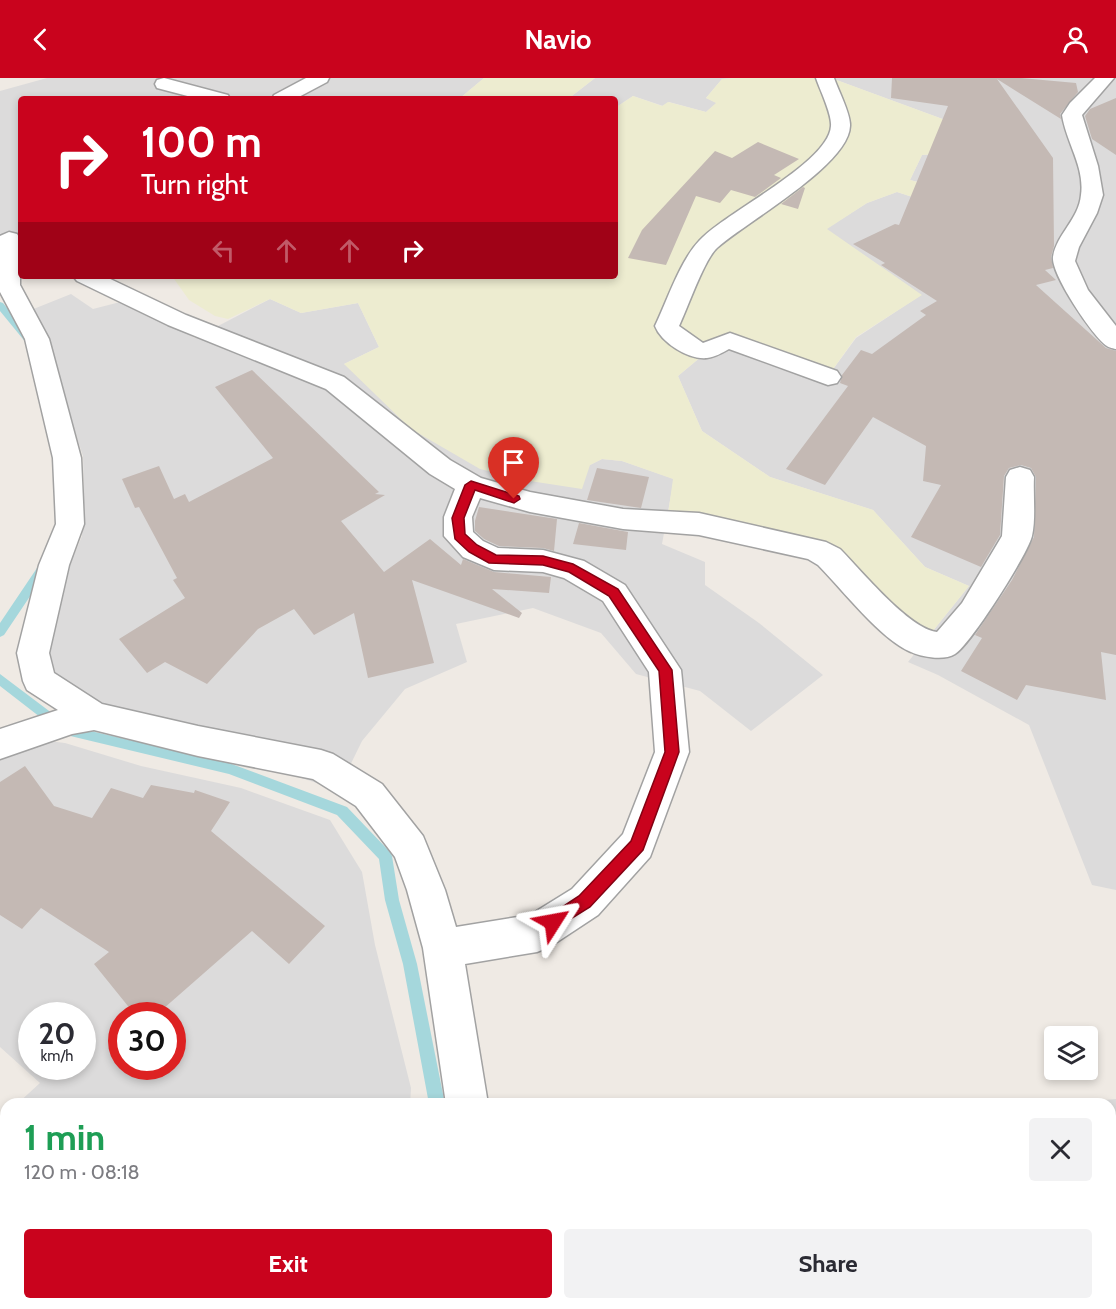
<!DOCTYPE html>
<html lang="en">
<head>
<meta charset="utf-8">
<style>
  body { margin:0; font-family:Cabin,sans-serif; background:#f2f2f3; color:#2b2b33; height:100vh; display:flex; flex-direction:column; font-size:22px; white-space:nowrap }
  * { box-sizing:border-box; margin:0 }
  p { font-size:20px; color:#7c7c81 }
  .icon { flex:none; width:33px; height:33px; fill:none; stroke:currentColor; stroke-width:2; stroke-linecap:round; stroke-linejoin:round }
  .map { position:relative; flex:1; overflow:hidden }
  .panel { position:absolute; left:0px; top:1020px; width:1116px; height:212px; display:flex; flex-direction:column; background:#fff; border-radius:18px 18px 0 0; box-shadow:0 3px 9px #0003 }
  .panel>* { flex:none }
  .hud { position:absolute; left:18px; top:18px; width:600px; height:183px; border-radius:6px; box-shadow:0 3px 9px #0003; background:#c9031d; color:#fff; overflow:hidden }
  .tools { position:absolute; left:1044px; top:948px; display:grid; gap:12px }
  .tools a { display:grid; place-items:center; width:54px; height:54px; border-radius:6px; background:#fff; box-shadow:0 3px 9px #0003; font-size:30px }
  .speed { position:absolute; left:18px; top:924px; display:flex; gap:12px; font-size:30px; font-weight:700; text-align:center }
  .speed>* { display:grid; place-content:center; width:78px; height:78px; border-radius:50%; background:#fff; box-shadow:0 3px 9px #0003; line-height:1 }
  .speed small { font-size:15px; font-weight:400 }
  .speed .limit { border:9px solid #d22; background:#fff; color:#111 }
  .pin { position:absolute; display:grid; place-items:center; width:51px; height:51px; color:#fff; margin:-62px -26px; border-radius:50% 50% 50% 0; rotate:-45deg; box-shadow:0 0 6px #0007 }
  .pin .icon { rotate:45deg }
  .me { position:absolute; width:66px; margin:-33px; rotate:56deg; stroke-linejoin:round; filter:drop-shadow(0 0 4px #0008) }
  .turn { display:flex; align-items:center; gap:21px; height:126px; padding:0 24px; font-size:27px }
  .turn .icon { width:78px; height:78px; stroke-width:2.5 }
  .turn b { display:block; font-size:42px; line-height:51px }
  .lanes { display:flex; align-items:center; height:57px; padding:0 24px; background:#0003; justify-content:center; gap:30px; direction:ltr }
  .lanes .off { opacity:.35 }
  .round { display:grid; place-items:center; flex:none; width:63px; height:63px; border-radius:6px; background:#f2f2f3 }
  .overview { display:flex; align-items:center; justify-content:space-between; height:102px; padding:0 24px }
  h1 { font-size:36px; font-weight:700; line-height:45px; color:#1e9e55 }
  .primary-button { display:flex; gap:12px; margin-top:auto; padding:12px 24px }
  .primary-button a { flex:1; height:69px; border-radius:6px; background:#c9031d; color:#fff; font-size:24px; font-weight:700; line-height:69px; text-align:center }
  .primary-button a+a { background:#f2f2f3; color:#2b2b33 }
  header { display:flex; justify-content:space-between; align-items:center; height:78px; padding:0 24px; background:#c9031d; color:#fff; font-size:27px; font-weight:700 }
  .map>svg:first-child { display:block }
</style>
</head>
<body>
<header><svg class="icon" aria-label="back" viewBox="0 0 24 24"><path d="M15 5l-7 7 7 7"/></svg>Navio<svg class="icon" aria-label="person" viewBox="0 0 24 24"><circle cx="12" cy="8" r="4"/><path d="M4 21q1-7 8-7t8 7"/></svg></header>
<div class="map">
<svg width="1116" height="1231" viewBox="0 0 1116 1231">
  <rect width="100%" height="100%" fill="#efeae4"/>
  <path fill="#dcdbdb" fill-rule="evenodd" d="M 47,0 L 484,0 L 459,21 L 21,21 L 21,174 L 0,165 L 0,13 Z
    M 595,0 L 735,0 L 722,1 L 706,20 L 717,25 L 706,34 L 669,24 L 663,28 L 633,18 L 615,30 L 615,21 L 568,21 Z
    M 831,0 L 1116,0 L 1116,812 L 1092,807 L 1029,647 L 938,597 L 908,584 L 969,508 L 925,489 L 873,432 L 770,399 L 702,353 L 678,298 L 727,257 L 831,294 L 856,260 L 921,217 L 826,151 L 867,125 L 897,114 L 931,125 L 947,111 L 910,102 L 922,77 L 948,75 L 948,43 Z
    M 71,216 L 93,231 L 124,223 L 195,260 L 270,221 L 301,235 L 358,225 L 379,269 L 344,286 L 590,387 L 602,381 L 622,383 L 674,401 L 662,466 L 705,484 L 705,507 L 759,545 L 823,597 L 751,653 L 700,613 L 636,596 L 601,555 L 533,530 L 456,546 L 467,584 L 405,611 L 362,663 L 338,712 L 274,691 L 23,600 L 19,561 L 37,529 L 74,477 L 82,458 L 84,416 L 83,378 L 60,309 L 26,234 Z
    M 0,657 L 65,665 L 141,688 L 241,710 L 330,742 L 362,794 L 375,867 L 411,1010 L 410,1026 L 17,1026 L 40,1005 L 0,969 ZM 32,938 L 82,938 L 82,988 L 32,988 ZM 122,938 L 172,938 L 172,988 L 122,988 Z
    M 1116,1021 L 1116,1231 L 621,1231 L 620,1226 L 1110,1226 L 1110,1026 L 1056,1026 Z
    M 6,1036 L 6,1226 L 367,1226 L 368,1231 L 0,1231 L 0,1042 Z"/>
  <path fill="#edecd0" d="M 484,0 L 595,0 L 568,21 L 459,21 Z
    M 735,0 L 831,0 L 948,43 L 948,75 L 922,77 L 910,102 L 947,112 L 931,125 L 897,114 L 867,125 L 827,151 L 922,217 L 856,259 L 831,294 L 727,257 L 678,298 L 702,353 L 770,399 L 873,432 L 925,489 L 969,508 L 928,559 L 841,480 L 668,436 L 673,401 L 622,383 L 602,381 L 590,387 L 582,411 L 530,403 L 480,391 L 411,351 L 344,286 L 379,269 L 358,225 L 301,235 L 270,221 L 228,241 L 215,238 L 189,222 L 172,198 L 615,198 L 615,30 L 633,18 L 662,28 L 668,24 L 706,34 L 716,25 L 706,20 L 722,1 Z"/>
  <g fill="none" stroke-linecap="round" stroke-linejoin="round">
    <path fill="#a5d7dc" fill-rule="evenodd" d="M 0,224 L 3,225 L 33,262 L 33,266 L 27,266 L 0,233 Z
      M 41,489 L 45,490 L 46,493 L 45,496 L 4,557 L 0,559 L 0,545 L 37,490 Z
      M 0,596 L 69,648 L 229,685 L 347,729 L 390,774 L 392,778 L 399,822 L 417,886 L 445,1026 L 429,1026 L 403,886 L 385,822 L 379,781 L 337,737 L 229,696 L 62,656 L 0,608 Z
      M 443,1226 L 460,1226 L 462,1231 L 444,1231 Z"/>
  </g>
  <path fill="#c4b9b4" d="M 892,0 L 1021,0 L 1076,5 L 1078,14 L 1060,36 L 1061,41 L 997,1 L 1053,80 L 1054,168 L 1051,179 L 1053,190 L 1045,192 L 1056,202 L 1036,207 L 1106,270 L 1116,273 L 1116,577 L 1101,574 L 1106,622 L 1026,607 L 1017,622 L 961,593 L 982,560 L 975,557 L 1012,502 L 1034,459 L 1036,399 L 1031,390 L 1021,387 L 1009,390 L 1004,398 L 1000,457 L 981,489 L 911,459 L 941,407 L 923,403 L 926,368 L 873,339 L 825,407 L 786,391 L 848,308 L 840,305 L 842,297 L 861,272 L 872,276 L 926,237 L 920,233 L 937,223 L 881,187 L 885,185 L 853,166 L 895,146 L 899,147 L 948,28 L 891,20 Z
    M 1116,20 L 1116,77 L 1092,61 L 1085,38 L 1090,31 Z
    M 758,64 L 799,81 L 774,97 L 781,100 L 755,119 L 731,112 L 720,125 L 696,118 L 666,187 L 628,180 L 642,152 L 715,73 L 732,80 Z
    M 803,109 L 805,110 L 798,131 L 781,126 Z
    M 252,292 L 379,414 L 375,416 L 385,417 L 341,443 L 384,494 L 430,461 L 461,487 L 463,481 L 494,494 L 551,499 L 549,515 L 492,511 L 522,535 L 519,540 L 412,502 L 434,585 L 368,600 L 354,535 L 314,557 L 294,531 L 258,551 L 207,606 L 165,584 L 147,595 L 119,561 L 185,520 L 173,502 L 177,500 L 139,429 L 135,430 L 122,401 L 159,388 L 174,421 L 185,416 L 189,424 L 273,380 L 215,309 Z
    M 597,390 L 649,399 L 641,430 L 587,422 Z
    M 479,429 L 557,441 L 554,473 L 543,470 L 499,468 L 484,461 L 475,453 L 475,443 Z
    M 579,445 L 628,454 L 626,472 L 573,466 Z
    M 25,688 L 54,728 L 92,740 L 111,710 L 143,720 L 151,707 L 194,715 L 195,712 L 230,724 L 211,753 L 325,848 L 289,886 L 252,853 L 155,938 L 136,938 L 94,886 L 109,874 L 41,830 L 22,851 L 0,837 L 0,704 Z"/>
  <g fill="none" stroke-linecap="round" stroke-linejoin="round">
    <defs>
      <path id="minor" d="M 164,0 L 228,17 L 230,21 L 199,21 L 157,10 L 155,6 L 157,2 Z
        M 306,0 L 329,0 L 327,4 L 295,21 L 272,21 L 274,17 Z
        M 816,0 L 834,0 C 838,12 851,36 850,48 C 849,87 746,144 717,170 C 704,182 688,229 679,248 L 703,265 L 730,255 L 837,293 L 841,299 L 837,305 L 828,307 L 729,271 C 722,275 715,279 707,280 C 688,282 661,264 655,248 C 667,223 680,183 699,163 C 724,135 829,85 831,48 C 832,36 820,12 816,0 Z
        M 1095,0 L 1114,0 L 1082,37 L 1098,88 L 1103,117 L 1097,135 L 1079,169 L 1075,183 L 1088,212 L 1116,248 L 1116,271 C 1115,271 1108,269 1107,268 C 1093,259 1051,196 1053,179 C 1056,157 1079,141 1081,117 C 1085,89 1066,64 1062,37 L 1070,25 Z
        M 9,154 L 17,156 L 20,161 L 20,207 L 49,261 L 81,380 L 84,446 L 69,487 L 49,575 L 54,595 L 102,626 L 198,648 L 321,672 L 333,676 L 382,706 L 423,758 L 445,812 L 456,849 L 530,837 L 572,811 L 623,756 L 655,674 L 649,594 L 603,523 L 564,500 L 543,494 L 494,492 L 463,479 L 444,458 L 444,439 L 455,411 L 430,396 L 326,311 L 168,247 L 77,203 L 73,198 L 104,198 L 186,237 L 344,299 L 450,382 L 481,400 L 530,414 L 623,431 L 699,435 L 826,464 L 840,471 C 861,492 909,551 937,554 L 962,525 L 1002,458 L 1006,399 L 1010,392 L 1020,389 L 1030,392 L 1034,399 C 1033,418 1036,440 1032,458 C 1028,476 970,567 955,576 C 944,583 922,579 911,574 C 880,561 843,512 818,487 L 808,481 L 699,457 L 623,451 L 530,434 L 480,420 L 472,439 L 473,454 L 483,463 L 498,470 L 543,472 L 584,483 L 625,507 L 681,592 L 689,674 L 650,779 L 598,837 L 551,868 L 537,874 L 465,886 L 488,1026 L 446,1026 L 423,870 L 407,812 L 395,779 L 356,728 L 313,701 L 198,678 L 94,652 L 72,656 L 0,681 L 0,651 L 58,632 L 27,612 L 23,603 L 17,575 L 39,487 L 56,446 L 53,380 L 25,261 L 0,214 L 0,158 Z
        M 484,1226 L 532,1226 L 533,1231 L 485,1231 Z"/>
    </defs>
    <use href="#minor" stroke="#a2a2a2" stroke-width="3"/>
    <use href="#minor" fill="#fff" fill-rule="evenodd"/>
  </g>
  <path fill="#c9031d" stroke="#830213" stroke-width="1.5" d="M 471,403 L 519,418 L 520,421 L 514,425 L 475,412 L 464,440 L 465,456 L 477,467 L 496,477 L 543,478 L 573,486 L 618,511 L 672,592 L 679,674 L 643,772 L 590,829 L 553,852 L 547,850 L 545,844 L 547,839 L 579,818 L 631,763 L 665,674 L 659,593 L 609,518 L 569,494 L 543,487 L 489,485 L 469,474 L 455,461 L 452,440 L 465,407 Z"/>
</svg>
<div class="tools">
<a><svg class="icon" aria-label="layers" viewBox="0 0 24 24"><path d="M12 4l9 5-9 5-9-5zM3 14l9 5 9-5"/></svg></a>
</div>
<div class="speed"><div>20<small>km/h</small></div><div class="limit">30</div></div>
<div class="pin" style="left:514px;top:421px;background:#d93025"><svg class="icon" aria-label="arrive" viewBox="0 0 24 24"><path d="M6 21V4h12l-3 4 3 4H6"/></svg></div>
<svg class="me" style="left:553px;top:844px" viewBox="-20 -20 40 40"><path d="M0-17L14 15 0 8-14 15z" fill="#c9031d" stroke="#fff" stroke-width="4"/></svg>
<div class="hud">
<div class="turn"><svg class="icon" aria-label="right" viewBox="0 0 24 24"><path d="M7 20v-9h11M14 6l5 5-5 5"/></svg><div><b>100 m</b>Turn right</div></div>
<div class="lanes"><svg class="icon off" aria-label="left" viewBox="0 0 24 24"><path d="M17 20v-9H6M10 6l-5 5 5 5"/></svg><svg class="icon off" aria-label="ahead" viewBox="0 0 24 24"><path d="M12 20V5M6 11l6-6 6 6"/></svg><svg class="icon off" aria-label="ahead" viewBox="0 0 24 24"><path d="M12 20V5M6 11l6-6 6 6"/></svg><svg class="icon" aria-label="right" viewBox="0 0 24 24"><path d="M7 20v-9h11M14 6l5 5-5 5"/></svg></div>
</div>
<section class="panel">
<div class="overview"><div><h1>1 min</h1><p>120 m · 08:18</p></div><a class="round"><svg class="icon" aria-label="close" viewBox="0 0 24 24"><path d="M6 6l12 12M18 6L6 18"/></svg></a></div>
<div class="primary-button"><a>Exit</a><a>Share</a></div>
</section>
</div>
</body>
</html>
